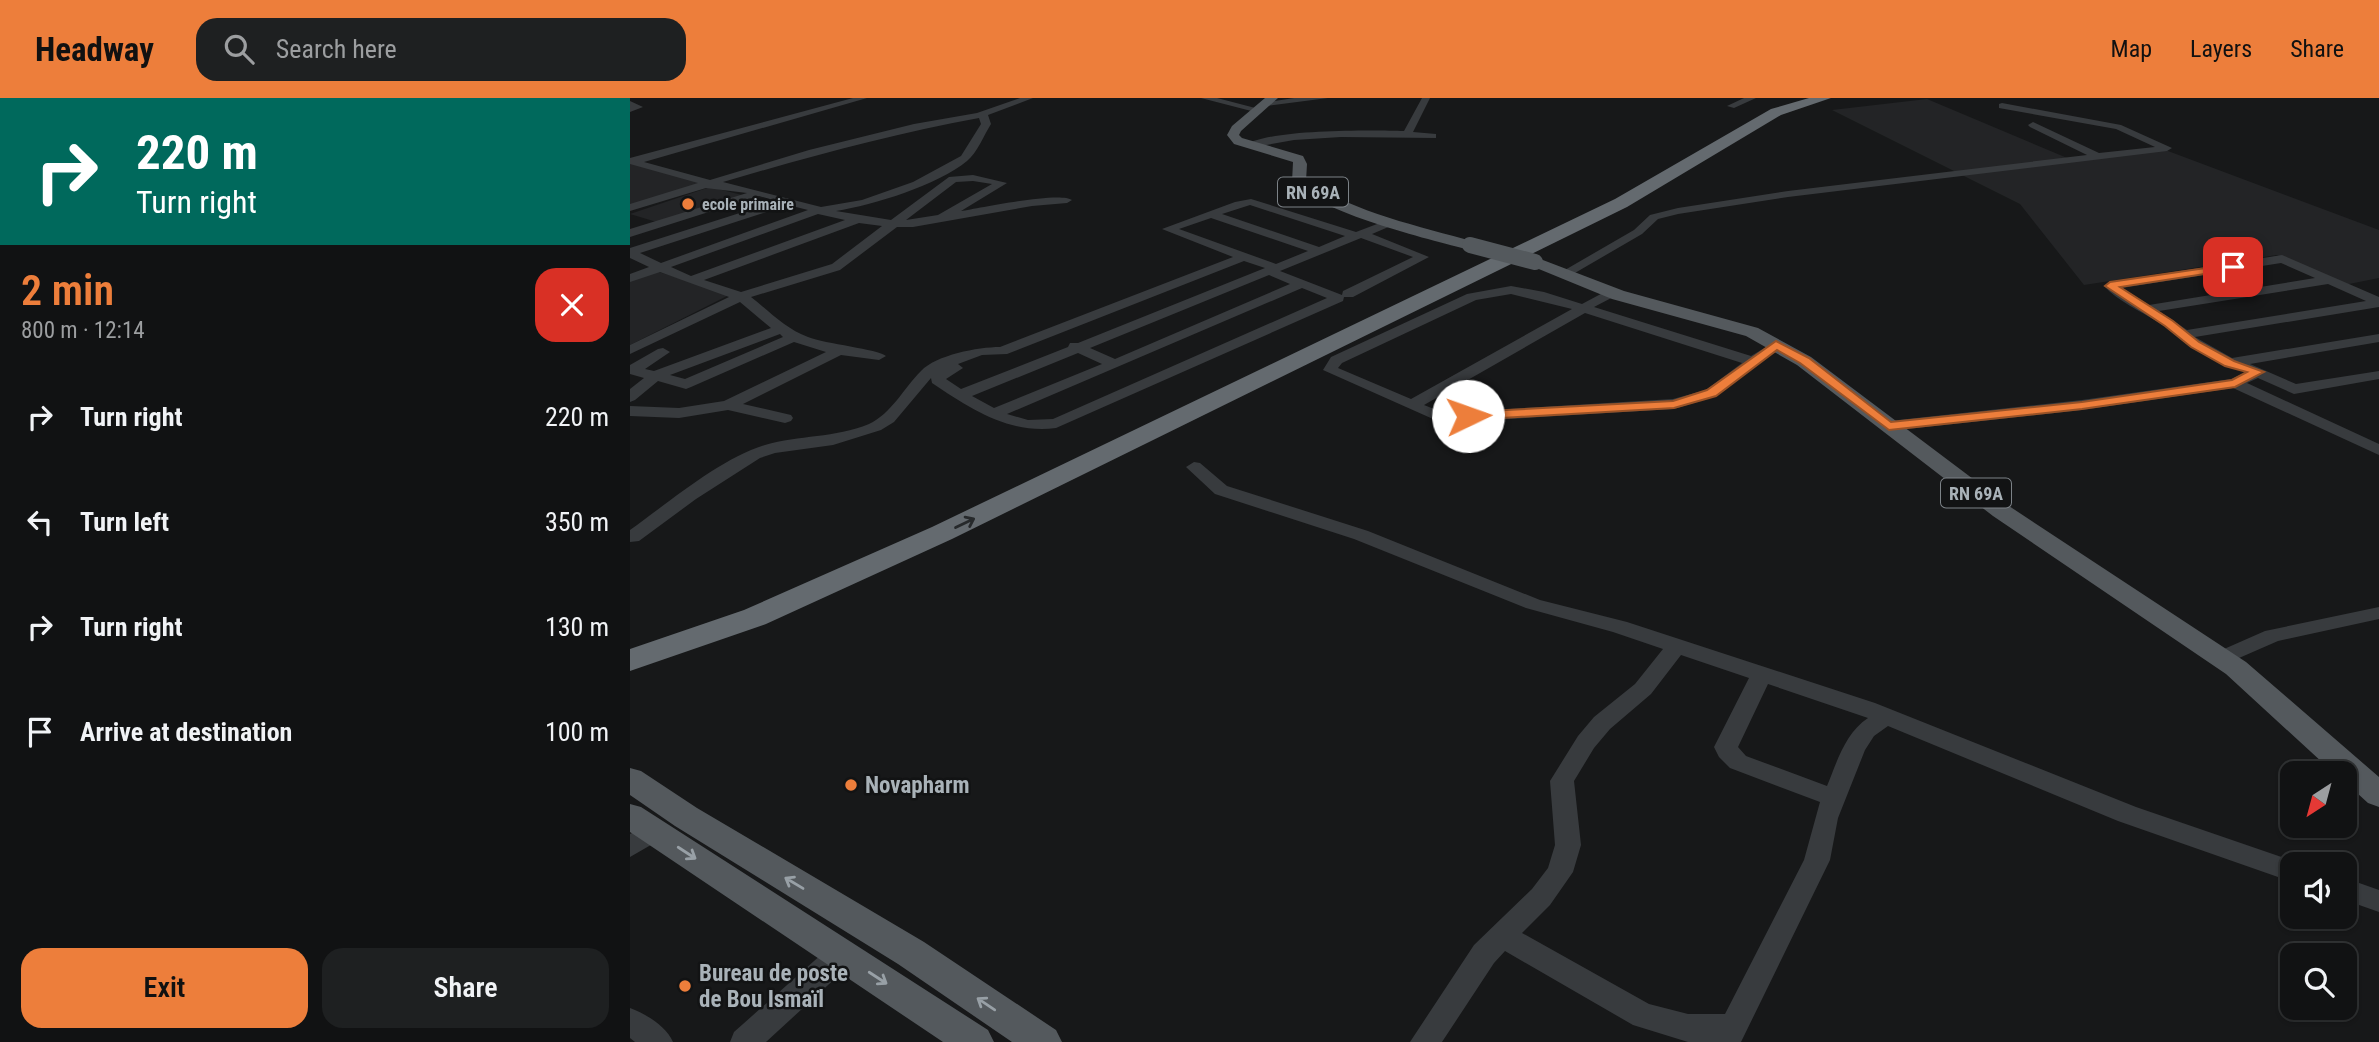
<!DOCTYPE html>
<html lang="en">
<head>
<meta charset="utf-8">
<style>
  body { margin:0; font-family:"Roboto Condensed",sans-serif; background:#1e2021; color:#f1f3f6; height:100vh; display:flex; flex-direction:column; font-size:26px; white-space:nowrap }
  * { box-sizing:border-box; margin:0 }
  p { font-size:23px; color:#9c9ea0 }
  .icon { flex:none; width:38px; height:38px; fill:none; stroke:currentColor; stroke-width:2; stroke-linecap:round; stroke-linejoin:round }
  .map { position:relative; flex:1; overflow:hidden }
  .side { display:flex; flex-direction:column; background:#111213; width:630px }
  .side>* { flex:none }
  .guide { background:#00695c; color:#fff; overflow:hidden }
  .needle { width:46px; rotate:216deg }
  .tools { position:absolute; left:1650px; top:663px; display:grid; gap:14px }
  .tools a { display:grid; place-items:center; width:77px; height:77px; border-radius:14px; background:#111213; box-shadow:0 2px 5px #0004,0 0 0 2px #303233; font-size:35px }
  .pin { position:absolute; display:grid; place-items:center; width:60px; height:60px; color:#fff; margin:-30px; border-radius:14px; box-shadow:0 4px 10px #0006 }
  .me { position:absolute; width:77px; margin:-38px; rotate:87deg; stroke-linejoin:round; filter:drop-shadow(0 0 5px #0008) }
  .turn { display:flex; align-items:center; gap:24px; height:147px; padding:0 21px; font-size:32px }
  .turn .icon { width:91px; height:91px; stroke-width:2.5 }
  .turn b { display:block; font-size:49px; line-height:60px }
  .round { display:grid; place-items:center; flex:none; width:74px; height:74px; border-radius:21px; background:#1e2021 }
  .headline { display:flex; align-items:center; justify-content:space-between; height:119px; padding:0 21px }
  h1 { font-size:42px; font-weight:600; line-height:52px; color:#ed7e3b }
  .button { display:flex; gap:14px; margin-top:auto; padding:14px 21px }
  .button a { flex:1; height:80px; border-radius:21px; background:#ed7e3b; color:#111; font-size:28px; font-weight:600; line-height:80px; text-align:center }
  .button a+a { background:#1e2021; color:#f1f3f6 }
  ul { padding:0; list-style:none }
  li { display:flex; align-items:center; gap:21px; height:105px; padding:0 21px }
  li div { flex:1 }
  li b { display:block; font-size:26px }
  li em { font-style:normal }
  header { display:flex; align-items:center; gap:42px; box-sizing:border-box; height:98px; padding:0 35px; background:#ed7e3b; color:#111 }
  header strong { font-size:33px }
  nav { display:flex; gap:38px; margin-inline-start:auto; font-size:24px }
  .search { width:490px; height:63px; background:#1e2021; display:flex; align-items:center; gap:18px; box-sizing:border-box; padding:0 24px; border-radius:21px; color:#9c9ea0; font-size:26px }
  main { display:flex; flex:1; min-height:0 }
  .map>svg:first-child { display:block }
</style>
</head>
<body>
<header>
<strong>Headway</strong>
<div class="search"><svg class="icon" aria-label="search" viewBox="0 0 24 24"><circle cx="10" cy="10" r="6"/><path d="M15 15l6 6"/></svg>Search here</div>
<nav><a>Map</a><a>Layers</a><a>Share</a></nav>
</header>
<main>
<section class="side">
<div class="guide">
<div class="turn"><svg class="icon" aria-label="right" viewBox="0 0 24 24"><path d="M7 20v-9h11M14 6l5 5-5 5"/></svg><div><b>220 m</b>Turn right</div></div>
</div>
<div class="headline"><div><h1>2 min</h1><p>800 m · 12:14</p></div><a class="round" style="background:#d93025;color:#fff"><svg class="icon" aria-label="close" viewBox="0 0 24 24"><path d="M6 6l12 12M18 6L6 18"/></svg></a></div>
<ul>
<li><svg class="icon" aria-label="right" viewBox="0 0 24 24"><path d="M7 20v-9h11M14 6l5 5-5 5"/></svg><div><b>Turn right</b></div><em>220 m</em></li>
<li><svg class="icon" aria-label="left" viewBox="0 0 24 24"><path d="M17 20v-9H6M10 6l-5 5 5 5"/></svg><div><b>Turn left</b></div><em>350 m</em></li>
<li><svg class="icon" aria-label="right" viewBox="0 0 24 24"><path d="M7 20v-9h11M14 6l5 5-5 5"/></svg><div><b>Turn right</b></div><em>130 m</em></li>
<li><svg class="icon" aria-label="arrive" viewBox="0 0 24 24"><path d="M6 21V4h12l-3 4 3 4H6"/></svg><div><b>Arrive at destination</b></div><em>100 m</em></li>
</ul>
<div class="button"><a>Exit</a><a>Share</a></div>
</section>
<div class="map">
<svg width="1749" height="944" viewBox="0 0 1749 944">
  <rect width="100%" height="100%" fill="#171819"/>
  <path fill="#232426" d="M 1297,1 L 1442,62 L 1530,50 L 1749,132 L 1749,180 L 1714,187 L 1647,157 L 1454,187 L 1390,106 L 1202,12 Z
    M 0,64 L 81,87 L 0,110 Z
    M 80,89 L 116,98 L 30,125 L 0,116 Z
    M 26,173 L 101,196 L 0,247 L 0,182 Z"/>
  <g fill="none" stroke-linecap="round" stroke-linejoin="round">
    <path fill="#383b3e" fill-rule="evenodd" d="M 223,0 L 237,0 L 14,64 L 80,82 L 179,52 L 284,26 L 347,15 L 390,0 L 403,0 L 358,17 L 361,26 C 354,37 347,55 337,63 C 308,87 244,107 206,113 L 261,122 L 319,79 L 343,77 L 377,85 L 331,113 C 350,110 430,93 442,102 L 437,105 L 402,108 L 283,129 L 267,129 L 210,172 L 121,199 C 140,214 156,231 178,239 C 195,246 248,251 256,258 L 249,262 L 211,257 L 113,306 L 161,317 L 163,320 L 161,323 L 155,325 L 98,312 L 49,320 L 0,318 L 0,308 L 49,310 L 94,303 L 196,254 L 164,244 L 61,289 L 56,291 L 28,283 L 5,302 L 0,304 L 0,291 L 14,280 L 0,276 L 0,267 L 28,251 L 33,250 L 40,254 L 15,271 L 24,273 L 141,230 L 110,204 L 0,256 L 0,247 L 99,199 L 30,174 L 0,184 L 0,176 L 19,169 L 0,160 L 0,150 L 147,103 L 129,98 L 0,139 L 0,131 L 117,95 L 76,90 L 0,113 L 0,106 L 68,85 L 0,66 L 0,60 ZM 349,20 L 351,26 L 331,58 L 283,84 L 232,102 L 191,109 L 93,84 C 178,59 262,36 349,20 ZM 343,83 L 362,86 L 308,117 L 276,122 L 326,84 ZM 158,107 L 178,112 L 31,165 L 10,155 ZM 188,116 L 215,122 L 61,178 L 41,169 ZM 229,125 L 252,128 L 202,166 L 111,194 L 74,182 ZM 150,236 L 153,239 L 55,281 L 40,277 Z
      M 571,0 L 587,0 L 633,12 L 629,15 Z
      M 664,0 L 698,0 L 636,8 L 632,5 Z
      M 792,0 L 800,0 L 783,34 L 806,36 L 806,40 L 711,39 L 664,42 L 620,50 L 615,47 C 640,31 741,32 774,33 Z
      M 1114,0 L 1126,0 L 1104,10 L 1097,8 Z
      M 0,3 L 13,9 L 0,14 Z
      M 1372,5 L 1491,27 L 1542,50 L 1537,53 L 1158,99 L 1048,116 L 1028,121 L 1012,136 L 938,179 L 934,180 L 928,176 L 1004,132 L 1020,117 L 1048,110 L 1158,93 L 1457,57 L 1400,29 L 1398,27 L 1403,24 L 1469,55 L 1525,49 L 1486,31 L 1369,10 L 1369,6 Z
      M 621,101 L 726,134 L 755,123 L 763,123 L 763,127 L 742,136 L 799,159 L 723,199 L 714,199 L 713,203 L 426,330 C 378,336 341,311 302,285 L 301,280 L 264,324 L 251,332 L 203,347 L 145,355 L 130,360 L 66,401 L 9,443 L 0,444 L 0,432 C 38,405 91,360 135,347 C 169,337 205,340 239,326 C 261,316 274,290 291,273 C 306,257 348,249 370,249 L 603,159 L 532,131 L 605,104 ZM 620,107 L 715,138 L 689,149 L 592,116 ZM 581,120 L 678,153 L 646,166 L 549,131 ZM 731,140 L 783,159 L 713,193 L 712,197 L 650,173 ZM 614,163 L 635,170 L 448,245 L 440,245 L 438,249 L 331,291 L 316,281 L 333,270 L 328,266 L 352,257 L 377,256 ZM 639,177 L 660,186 L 485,261 L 460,250 ZM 672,190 L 697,200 L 423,321 L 398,322 L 377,316 ZM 448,255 L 472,266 L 364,310 L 342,298 Z
      M 1652,157 L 1749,199 L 1749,209 L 1565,239 L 1602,260 L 1749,236 L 1749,244 L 1620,266 L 1666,286 L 1749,273 L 1749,281 L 1664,296 L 1628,280 L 1617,285 L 1749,346 L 1749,357 L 1603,290 L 1452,312 L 1259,333 L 1251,328 L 1259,323 L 1452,302 L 1601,281 L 1616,274 C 1577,263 1560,244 1528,224 C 1510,213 1488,203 1474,188 L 1480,184 ZM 1651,165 L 1685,180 L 1519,207 L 1492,190 ZM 1698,186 L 1736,203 L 1557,232 L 1529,213 Z
      M 881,188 L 914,194 L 952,206 L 982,190 L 987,191 L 987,197 L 964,209 L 1121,258 L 1146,243 L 1153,247 L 1086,298 L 1044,311 L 812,325 L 693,272 L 701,259 L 837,196 ZM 881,196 L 942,211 L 781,301 L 708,270 L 712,265 L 846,202 ZM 955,215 L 1112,265 L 1076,292 L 1043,301 L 814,315 L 794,307 Z
      M 564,364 L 570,365 L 597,388 L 738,433 L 910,502 L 997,524 L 1245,605 L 1506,709 L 1672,766 L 1662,766 L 1662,784 L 1488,723 L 1258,628 L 1244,638 L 1235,652 L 1208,720 L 1200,762 L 1111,944 L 1058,944 L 1003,927 L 875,853 L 864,865 L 812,944 L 780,944 L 844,847 L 902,791 L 918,770 L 925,747 L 920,683 L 948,638 L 964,619 L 1005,586 L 1033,551 L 983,534 L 896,510 L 724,441 L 585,396 L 556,369 ZM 1051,557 L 1119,580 L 1084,649 L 1089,659 L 1100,670 L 1190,704 L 1174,762 L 1095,916 L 1058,916 L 1019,906 L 892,835 L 920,807 L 943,774 L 951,747 L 944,683 L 964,650 L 980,631 L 1021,596 ZM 1138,586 L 1238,620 C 1215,635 1207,664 1197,688 L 1116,658 L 1108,649 Z
      M 1749,509 L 1749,521 L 1648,543 L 1593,567 L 1585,565 L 1582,560 L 1585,555 L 1635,533 Z
      M 24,723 L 33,726 L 37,733 L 33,740 L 0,759 L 0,736 Z
      M 1715,780 L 1749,792 L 1749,814 L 1715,802 Z
      M 212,844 L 222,847 L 226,856 L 222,865 L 136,944 L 100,944 L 104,934 L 202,847 Z
      M 0,910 C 16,916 36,928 43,944 L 5,944 L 0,940 Z"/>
    <path fill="#54595d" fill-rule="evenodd" d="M 635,0 L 648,0 L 611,33 L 609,37 L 612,40 L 673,58 L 677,66 L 676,83 C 727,115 788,128 845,144 L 848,147 L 845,150 L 840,152 C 797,141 691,115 662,84 L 663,64 L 604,46 L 597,37 L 602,28 Z
      M 905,159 L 994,193 L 1128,230 L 1181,259 L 1379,408 L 1616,564 L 1749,679 L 1749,709 L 1738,705 L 1715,684 L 1715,676 L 1705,676 L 1596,576 L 1363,418 L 1167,267 L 1116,238 L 982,201 L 899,167 L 897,164 L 899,161 Z
      M 0,670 L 11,673 L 67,710 L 294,844 L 426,932 L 432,944 L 382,944 L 268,866 L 45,728 L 0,697 Z
      M 0,706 L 11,709 L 358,932 L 364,944 L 313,944 L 0,734 Z"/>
    <path fill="#646a6f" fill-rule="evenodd" d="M 1179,0 L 1201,0 L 1151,17 L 997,109 L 322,441 L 136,526 L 0,573 L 0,551 L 114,512 L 302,429 L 985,101 L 1141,11 Z"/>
    <path stroke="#54595d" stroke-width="16" d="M 840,147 L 905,164"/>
  </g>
  <defs><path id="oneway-shaft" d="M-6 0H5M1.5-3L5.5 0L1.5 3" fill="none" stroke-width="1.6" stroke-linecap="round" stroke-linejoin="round" transform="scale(1.75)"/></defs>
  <use stroke="#26292b" href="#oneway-shaft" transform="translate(335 425) rotate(-26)"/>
  <g stroke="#98a0a6">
    <use href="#oneway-shaft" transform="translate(57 755) rotate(33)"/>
    <use href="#oneway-shaft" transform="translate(164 785) rotate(-149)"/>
    <use href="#oneway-shaft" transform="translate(248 880) rotate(33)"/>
    <use href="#oneway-shaft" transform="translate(356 906) rotate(-146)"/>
  </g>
  <path fill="#ed7e3b" stroke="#9a5226" stroke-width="2" d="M 1603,166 L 1607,167 L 1607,171 L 1490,189 L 1543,223 L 1569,244 L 1604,263 L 1634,274 L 1605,289 L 1452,311 L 1259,332 L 1170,265 L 1147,252 L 1086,298 L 1044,310 L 838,322 L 831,318 L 838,314 L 1043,303 L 1077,292 L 1146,243 L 1179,260 L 1261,324 L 1452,304 L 1602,282 L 1617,274 L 1595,268 L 1561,249 L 1535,228 L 1475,188 L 1480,184 Z"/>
  <g fill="#ed7e3b" stroke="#121314" stroke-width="2.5">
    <circle cx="58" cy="106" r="7"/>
    <circle cx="221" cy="687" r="7"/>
    <circle cx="55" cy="888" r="7"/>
  </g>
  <g text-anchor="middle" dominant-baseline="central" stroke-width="5" stroke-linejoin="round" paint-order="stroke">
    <g font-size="16" font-weight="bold" fill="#a9b2b8" stroke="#121314" text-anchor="start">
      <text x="72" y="106">ecole primaire</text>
    </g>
    <g fill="#121314" stroke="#7c8287" stroke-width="2">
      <rect x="648" y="79.5" width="70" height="29" rx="5"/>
      <rect x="1311" y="380.5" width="70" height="29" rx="5"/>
    </g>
    <g font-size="18" font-weight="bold" fill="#a9b2b8">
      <text x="683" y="94">RN 69A</text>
      <text x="1346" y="395">RN 69A</text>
    </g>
    <g font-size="23" font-weight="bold" fill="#a9b2b8" stroke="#121314" text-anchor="start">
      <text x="235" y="687">Novapharm</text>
      <text x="69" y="875">Bureau de poste<tspan x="69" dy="26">de Bou Ismaïl</tspan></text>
    </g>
  </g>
</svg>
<div class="tools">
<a><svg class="needle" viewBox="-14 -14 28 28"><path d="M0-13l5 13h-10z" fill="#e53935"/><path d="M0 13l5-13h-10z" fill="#9c9ea0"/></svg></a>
<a><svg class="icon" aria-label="sound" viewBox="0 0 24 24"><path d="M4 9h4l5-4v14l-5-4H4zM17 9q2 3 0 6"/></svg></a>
<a><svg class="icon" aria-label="search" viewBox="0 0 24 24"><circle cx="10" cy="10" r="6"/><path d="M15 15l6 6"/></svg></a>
</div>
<div class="pin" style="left:1603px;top:169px;background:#d93025"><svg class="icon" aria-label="arrive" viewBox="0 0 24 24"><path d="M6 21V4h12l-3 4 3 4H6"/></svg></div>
<svg class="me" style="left:838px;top:318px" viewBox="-20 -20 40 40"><circle r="19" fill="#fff"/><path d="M0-13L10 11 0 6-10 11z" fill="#ed7e3b"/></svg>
</div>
</main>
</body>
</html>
